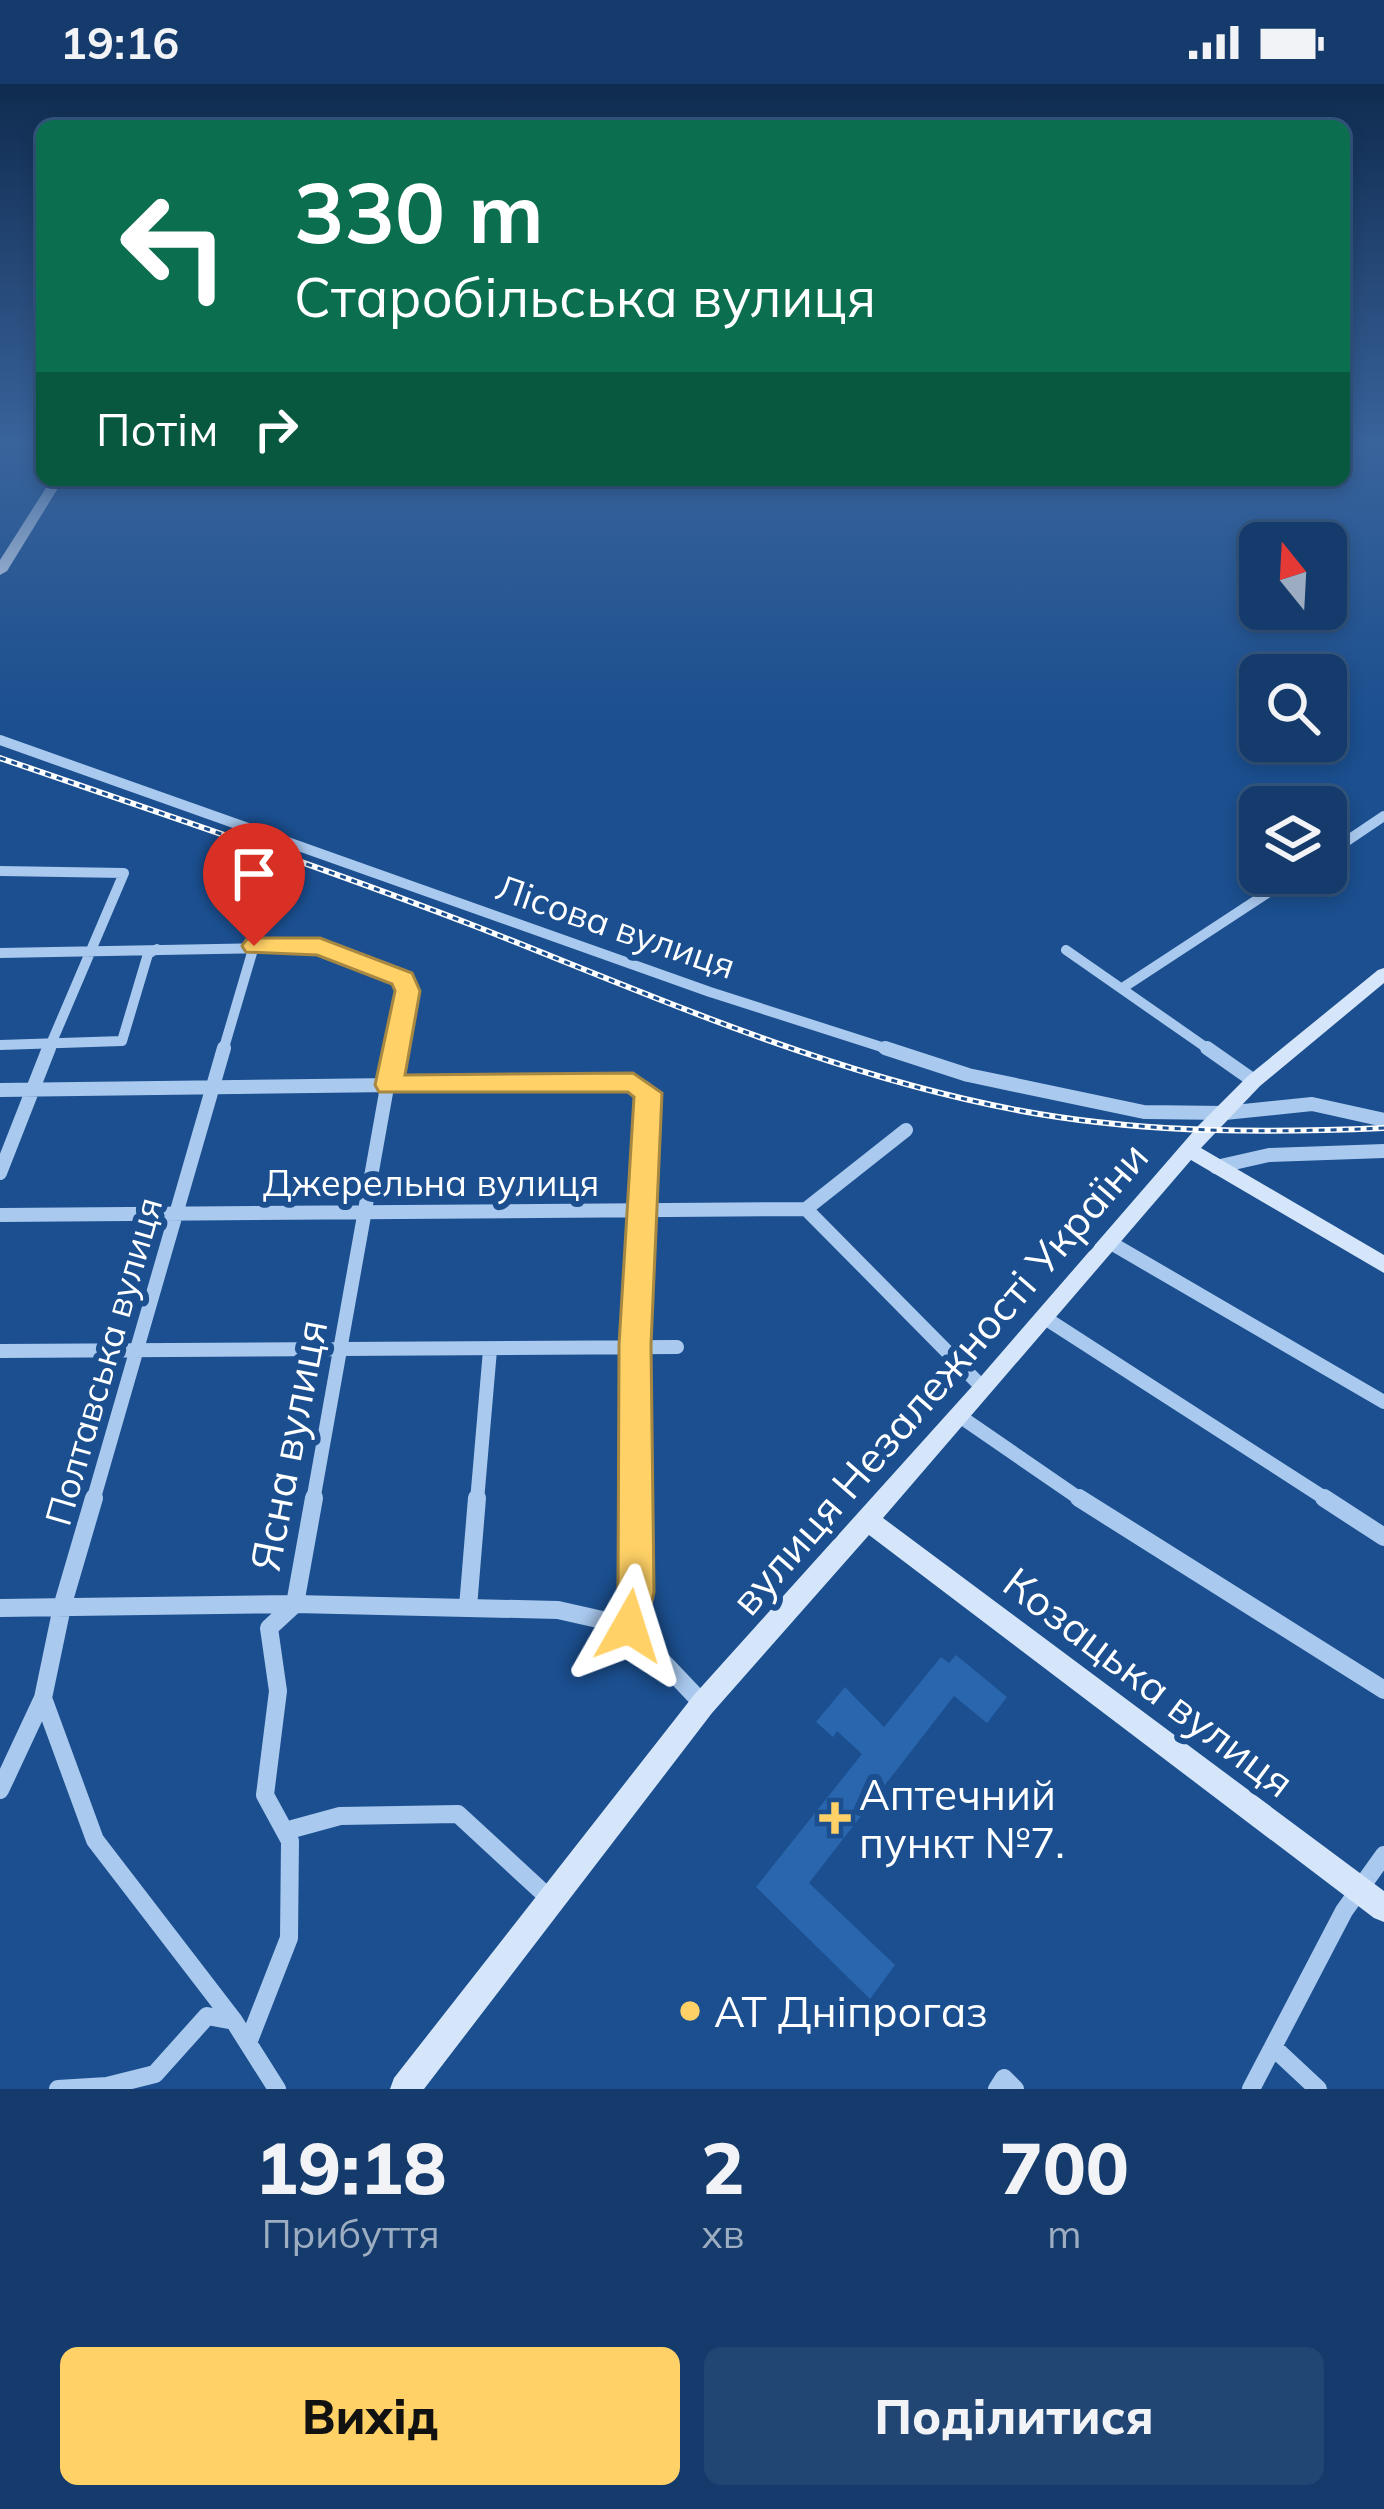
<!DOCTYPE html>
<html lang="uk">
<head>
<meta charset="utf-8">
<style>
  body { margin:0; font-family:Mulish,sans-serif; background:#214673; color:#f1f3f6; height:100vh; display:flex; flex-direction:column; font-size:45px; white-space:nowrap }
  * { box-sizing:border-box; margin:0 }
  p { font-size:39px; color:#9dadc1 }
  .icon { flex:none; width:66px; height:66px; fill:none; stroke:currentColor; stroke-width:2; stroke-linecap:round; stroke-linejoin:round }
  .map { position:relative; height:2005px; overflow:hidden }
  .side { display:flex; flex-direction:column; background:#143b6b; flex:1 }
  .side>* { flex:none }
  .guide { position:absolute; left:36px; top:36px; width:1314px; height:366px; border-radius:18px; box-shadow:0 6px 18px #0003,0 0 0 3px #33557e; background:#0b6e4f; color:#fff; overflow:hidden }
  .needle { width:78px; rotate:342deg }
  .controls { position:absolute; left:1239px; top:438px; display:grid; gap:24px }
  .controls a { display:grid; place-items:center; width:108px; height:108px; border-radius:18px; background:#143b6b; box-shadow:0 6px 18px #0003,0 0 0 3px #33557e; font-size:60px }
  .pin { position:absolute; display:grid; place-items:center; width:102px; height:102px; color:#fff; margin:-123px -51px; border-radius:50% 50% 50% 0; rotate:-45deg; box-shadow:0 0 12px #0007 }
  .pin .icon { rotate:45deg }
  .me { position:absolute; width:132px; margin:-66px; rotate:6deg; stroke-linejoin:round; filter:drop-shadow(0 0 9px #0008) }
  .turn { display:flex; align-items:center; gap:42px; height:252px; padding:0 60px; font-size:54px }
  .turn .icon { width:156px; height:156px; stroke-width:2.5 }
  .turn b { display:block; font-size:84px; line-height:102px }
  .then { display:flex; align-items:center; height:114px; padding:0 60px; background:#0003; gap:24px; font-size:45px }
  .eta { display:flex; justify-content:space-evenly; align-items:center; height:204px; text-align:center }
  .eta b { font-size:72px; font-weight:800; line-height:84px }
  .primary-button { display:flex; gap:24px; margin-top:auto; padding:24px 60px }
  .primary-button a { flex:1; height:138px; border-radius:18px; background:#ffd166; color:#111; font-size:48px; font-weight:800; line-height:138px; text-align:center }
  .primary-button a+a { background:#214673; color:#f1f3f6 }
  .status { display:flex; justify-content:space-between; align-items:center; height:84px; padding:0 60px; background:#143b6b; direction:ltr }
  .status svg { height:33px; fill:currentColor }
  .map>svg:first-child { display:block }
</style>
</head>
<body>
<div class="status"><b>19:16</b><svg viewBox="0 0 49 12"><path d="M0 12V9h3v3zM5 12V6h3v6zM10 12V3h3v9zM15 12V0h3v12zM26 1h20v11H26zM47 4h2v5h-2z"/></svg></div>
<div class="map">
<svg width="1384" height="2005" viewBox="0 0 1384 2005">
  <rect width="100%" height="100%" fill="#1b4f8f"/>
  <path fill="#2a66ad" d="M 956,1571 L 1007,1613 L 987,1639 L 954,1612 L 809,1799 L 895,1881 L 870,1915 L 756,1803 L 862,1670 L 837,1647 L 833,1653 L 816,1638 L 845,1603 L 884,1643 L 941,1573 L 949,1579 Z"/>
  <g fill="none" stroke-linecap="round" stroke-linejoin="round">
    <path stroke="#a9c9ee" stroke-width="10" d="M 0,656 L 710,908 L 894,967
      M 1326,771 L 1384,732
      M 0,787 L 124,789 L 48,967
      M 1066,866 L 1211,967
      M 0,869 L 320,863 L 381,885 L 406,900 L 394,967
      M 1124,903 L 1298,789
      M 0,961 L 122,957 L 148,870 L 157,865
      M 223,967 L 254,862"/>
    <path stroke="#a9c9ee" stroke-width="14" d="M 885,964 L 968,991 L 1144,1028 L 1225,1029 L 1312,1020 L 1384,1036
      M 1207,964 L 1254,997
      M 0,1006 L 633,998 L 645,1004 L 649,1014 L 635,1261 L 636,1417
      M 1216,1083 L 1269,1071 L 1384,1067
      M 0,1089 L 49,964
      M 806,1125 L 984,1305
      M 0,1131 L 806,1125 L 906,1046
      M 1111,1159 L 1384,1318
      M 1045,1234 L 1329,1417
      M 0,1267 L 677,1263
      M 958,1331 L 1083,1417
      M 93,1417 L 224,964
      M 313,1417 L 394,964
      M 477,1417 L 490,1266"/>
    <path stroke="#a9c9ee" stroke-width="18" d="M 1079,1414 L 1384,1606
      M 1324,1414 L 1384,1453
      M 468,1523 L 477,1414
      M 0,1524 L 295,1520 L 558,1526 L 629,1542 L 702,1619
      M 629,1542 L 636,1508 L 636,1414
      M 43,1614 L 95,1756 L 234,1937
      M 0,1706 L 43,1614 L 62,1523 L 94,1414
      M 285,1747 L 340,1732 L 458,1730 L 549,1814
      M 248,1959 L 289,1854 L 290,1757 L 265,1711 L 278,1607 L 269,1544 L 295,1520 L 314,1414
      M 1273,1963 L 1318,2005
      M 58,2005 L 107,2002 L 155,1990 L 207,1932 L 234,1937 L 277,2005
      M 997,2005 L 1004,1994 L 1015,2005
      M 1251,2005 L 1344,1827 L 1384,1771"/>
    <path fill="#d6e6fa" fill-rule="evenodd" d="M 1384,884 L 1384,899 L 1260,1002 L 1201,1064 L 1384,1171 L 1384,1189 L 1191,1076 L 883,1434 L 1384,1807 L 1384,1838 L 1374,1834 L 869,1451 L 712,1629 L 424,2005 L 390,2005 L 394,1994 L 694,1611 L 976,1298 L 1198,1042 L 1248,992 L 1378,886 Z"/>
    <path fill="#f0f6ff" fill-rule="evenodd" d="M 51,396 L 63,396 L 7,487 L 0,491 L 0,476 Z"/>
    <defs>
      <path id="rail" d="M 0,674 C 160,729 322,783 480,844 C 663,916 845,997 1039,1030 C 1153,1049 1269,1049 1384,1044"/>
    </defs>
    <use href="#rail" stroke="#fff" stroke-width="6"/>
    <use href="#rail" stroke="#1b4f8f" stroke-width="3" stroke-dasharray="6" stroke-linecap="butt"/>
  </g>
  <linearGradient id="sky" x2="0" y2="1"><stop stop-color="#0f2b4f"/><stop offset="0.56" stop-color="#39639b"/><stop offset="1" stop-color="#39639b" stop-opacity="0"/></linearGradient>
  <rect width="1384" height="640" fill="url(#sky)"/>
  <path fill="#ffd166" stroke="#a68842" stroke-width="3" d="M 254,854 L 320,854 L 412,889 L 420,907 L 405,991 L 633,989 L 662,1009 L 651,1261 L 654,1508 L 643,1555 L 629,1560 L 616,1555 L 611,1542 L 618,1508 L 619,1261 L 634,1013 L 628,1008 L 379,1008 L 375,1001 L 395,907 L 392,900 L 317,871 L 246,868 L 242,862 L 246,856 Z"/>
  <g fill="#ffd166" stroke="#1b4f8f" stroke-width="4.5">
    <path d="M829 1716h12v12h12v12h-12v12h-12v-12h-12v-12h12z"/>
    <circle cx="690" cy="1927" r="12"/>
  </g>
  <g text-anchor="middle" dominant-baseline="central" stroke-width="12" stroke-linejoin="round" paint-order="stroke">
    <g font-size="36" fill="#fff" stroke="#1b4f8f">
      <text transform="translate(616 842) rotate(19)">Лісова вулиця</text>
      <text x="431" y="1098">Джерельна вулиця</text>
      <text transform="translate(103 1277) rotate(-74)">Полтавська вулиця</text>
    </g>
    <g font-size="42" fill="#fff" stroke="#1b4f8f">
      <text transform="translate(939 1294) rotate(-49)">вулиця Незалежності України</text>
      <text transform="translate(288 1361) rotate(-79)">Ясна вулиця</text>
      <text transform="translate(1149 1598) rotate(37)">Козацька вулиця</text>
    </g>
    <g font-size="42" fill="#fff" stroke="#1b4f8f" text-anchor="start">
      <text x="859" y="1710">Аптечний<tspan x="859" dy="48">пункт №7.</tspan></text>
      <text x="714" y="1927">АТ Дніпрогаз</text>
    </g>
  </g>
</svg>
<div class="controls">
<a><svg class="needle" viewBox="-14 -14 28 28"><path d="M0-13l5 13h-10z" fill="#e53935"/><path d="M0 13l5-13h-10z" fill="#9dadc1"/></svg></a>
<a><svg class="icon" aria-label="search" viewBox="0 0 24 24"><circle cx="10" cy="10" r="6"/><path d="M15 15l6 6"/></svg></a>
<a><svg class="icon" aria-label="layers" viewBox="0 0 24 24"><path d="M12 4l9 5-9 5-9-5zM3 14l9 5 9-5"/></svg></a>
</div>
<div class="pin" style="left:254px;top:862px;background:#d93025"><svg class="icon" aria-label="arrive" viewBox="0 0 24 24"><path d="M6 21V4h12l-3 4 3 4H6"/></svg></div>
<svg class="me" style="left:629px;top:1542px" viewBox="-20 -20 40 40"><path d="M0-17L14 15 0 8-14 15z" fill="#ffd166" stroke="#fff" stroke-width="4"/></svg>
<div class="guide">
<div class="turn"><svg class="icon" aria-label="left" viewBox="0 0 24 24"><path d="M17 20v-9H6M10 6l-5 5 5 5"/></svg><div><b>330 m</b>Старобільська вулиця</div></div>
<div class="then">Потім<svg class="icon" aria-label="right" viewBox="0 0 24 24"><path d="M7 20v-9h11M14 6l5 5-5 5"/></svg></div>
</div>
</div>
<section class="side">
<div class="eta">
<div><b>19:18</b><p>Прибуття</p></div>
<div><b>2</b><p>хв</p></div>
<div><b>700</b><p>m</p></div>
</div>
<div class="primary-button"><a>Вихід</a><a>Поділитися</a></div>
</section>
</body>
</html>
